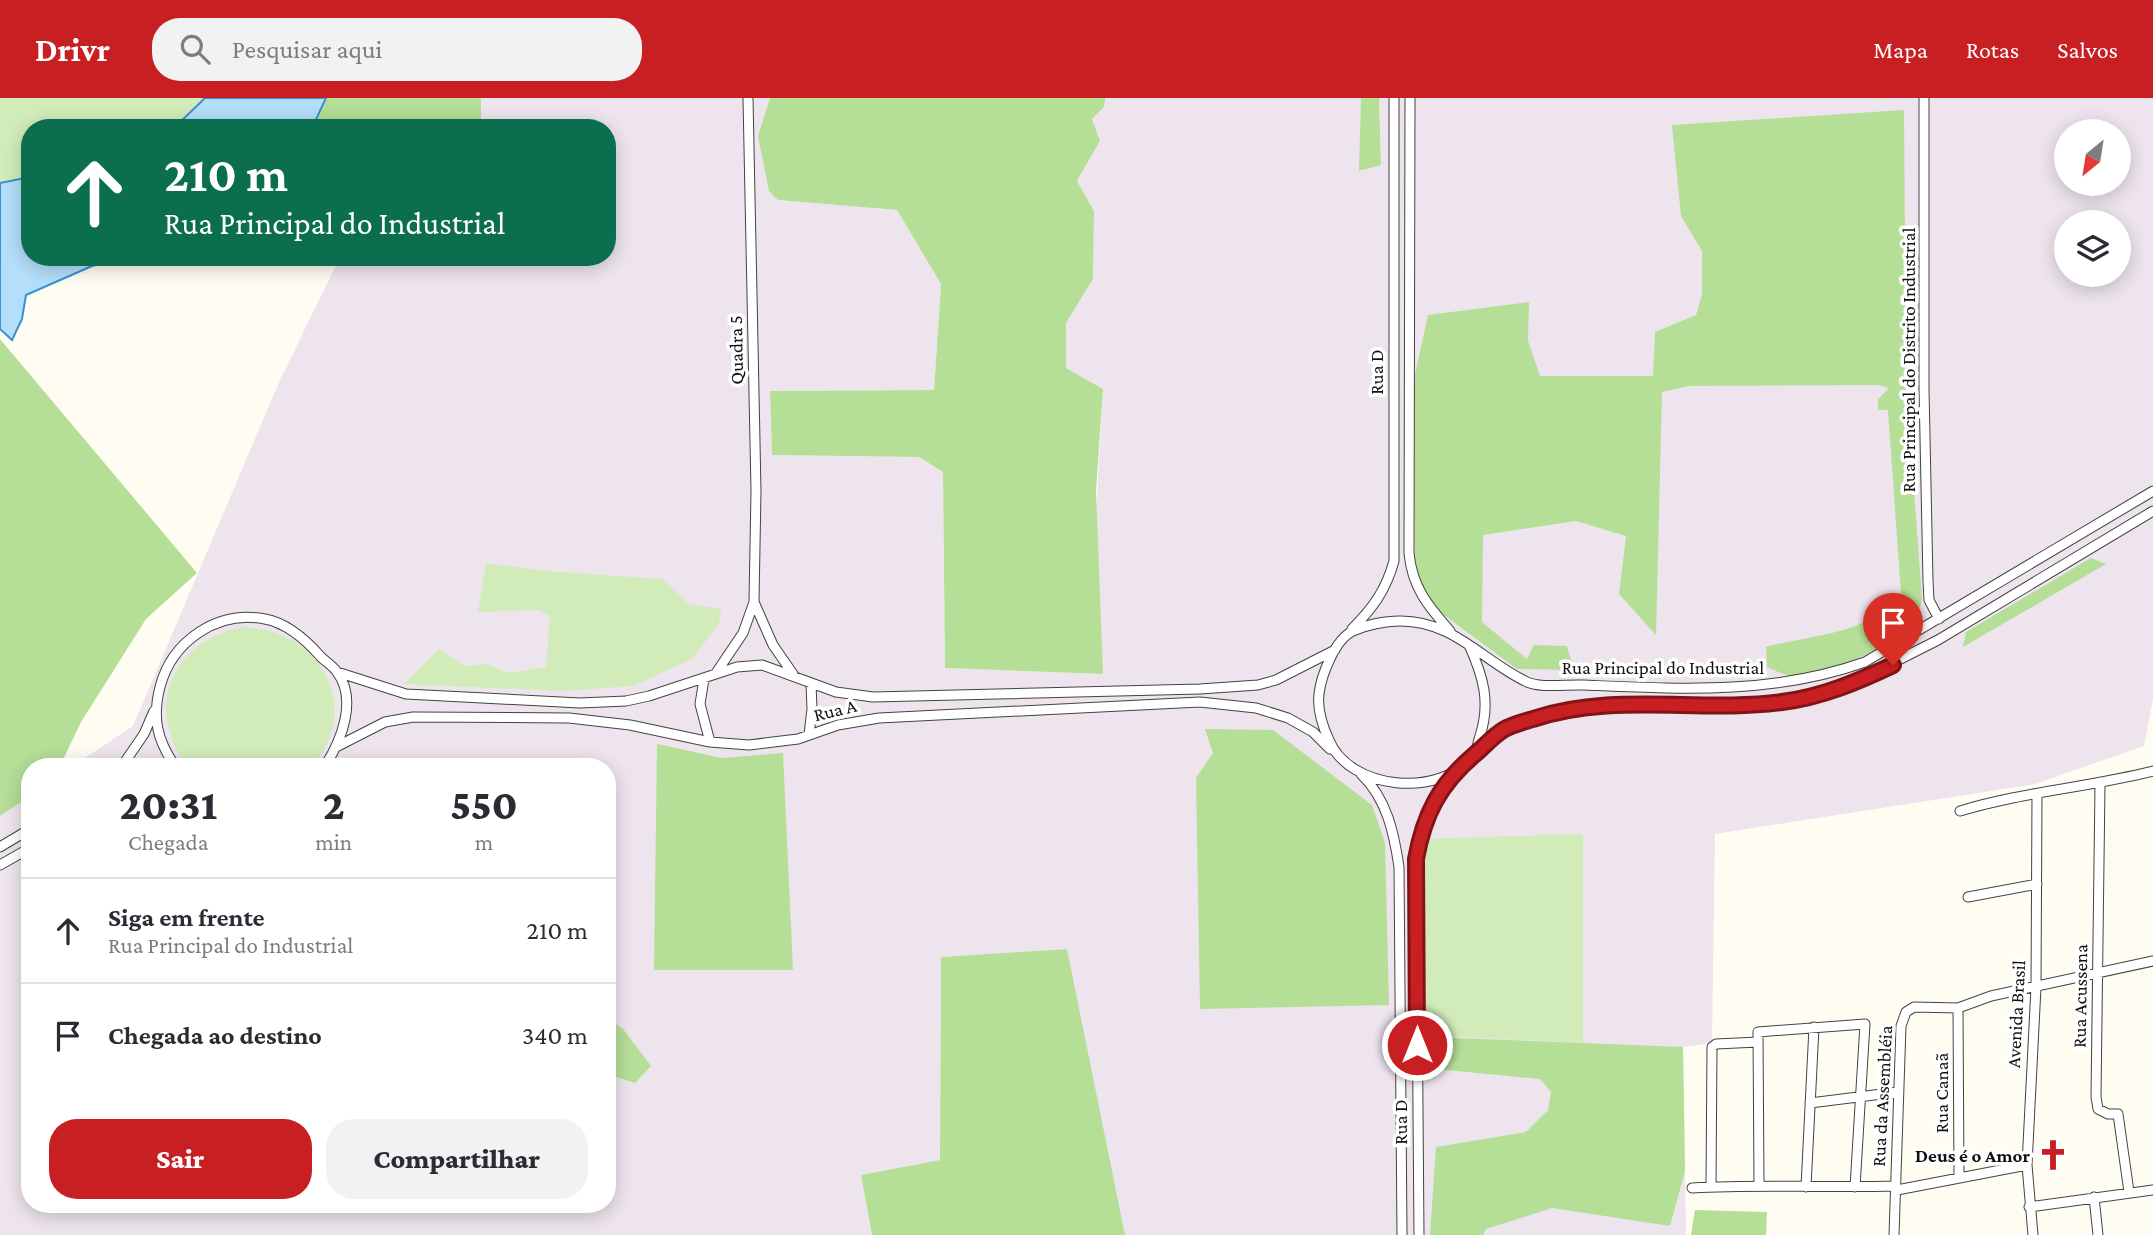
<!DOCTYPE html>
<html lang="pt">
<head>
<meta charset="utf-8">
<style>
  body { margin:0; font-family:"Crimson Pro",serif; background:#f2f2f3; color:#2b2b33; height:100vh; display:flex; flex-direction:column; font-size:26px; white-space:nowrap }
  * { box-sizing:border-box; margin:0 }
  p { font-size:23px; color:#7c7c81 }
  .icon { flex:none; width:38px; height:38px; fill:none; stroke:currentColor; stroke-width:2; stroke-linecap:round; stroke-linejoin:round }
  .map { position:relative; flex:1; overflow:hidden }
  .drawer { position:absolute; left:21px; top:660px; width:595px; height:455px; display:flex; flex-direction:column; background:#fff; border-radius:28px; box-shadow:0 4px 18px #0003 }
  .drawer>* { flex:none }
  .banner { position:absolute; left:21px; top:21px; width:595px; height:147px; border-radius:28px; box-shadow:0 4px 18px #0003; background:#0b6e4f; color:#fff; overflow:hidden }
  .needle { width:46px; rotate:210deg }
  .fabs { position:absolute; left:2054px; top:21px; display:grid; gap:14px }
  .fabs a { display:grid; place-items:center; width:77px; height:77px; border-radius:50%; background:#fff; box-shadow:0 4px 18px #0003; font-size:35px }
  .pin { position:absolute; display:grid; place-items:center; width:60px; height:60px; color:#fff; margin:-72px -30px; border-radius:50% 50% 50% 0; rotate:-45deg; box-shadow:0 0 7px #0007 }
  .pin .icon { rotate:45deg }
  .me { position:absolute; width:77px; margin:-38px; rotate:0deg; stroke-linejoin:round; filter:drop-shadow(0 0 5px #0008) }
  .turn { display:flex; align-items:center; gap:24px; height:147px; padding:0 28px; font-size:32px }
  .turn .icon { width:91px; height:91px; stroke-width:2.5 }
  .turn b { display:block; font-size:49px; line-height:60px }
  .eta { display:flex; justify-content:space-evenly; align-items:center; height:119px; text-align:center }
  .eta b { font-size:42px; font-weight:800; line-height:49px }
  .primary-button { display:flex; gap:14px; margin-top:auto; padding:14px 28px }
  .primary-button a { flex:1; height:80px; border-radius:28px; background:#c81f23; color:#fff; font-size:28px; font-weight:800; line-height:80px; text-align:center }
  .primary-button a+a { background:#f2f2f3; color:#2b2b33 }
  ul { padding:0; list-style:none }
  li { display:flex; align-items:center; gap:21px; height:105px; padding:0 28px; border-top:2px solid #e1e1e2 }
  li div { flex:1 }
  li b { display:block; font-size:26px }
  li em { font-style:normal }
  header { display:flex; align-items:center; gap:42px; box-sizing:border-box; height:98px; padding:0 35px; background:#c81f23; color:#fff }
  header strong { font-size:33px }
  nav { display:flex; gap:38px; margin-inline-start:auto; font-size:24px }
  .search { width:490px; height:63px; background:#f2f2f3; display:flex; align-items:center; gap:18px; box-sizing:border-box; padding:0 24px; border-radius:28px; color:#7c7c81; font-size:26px }
  .map>svg:first-child { display:block }
</style>
</head>
<body>
<header>
<strong>Drivr</strong>
<div class="search"><svg class="icon" aria-label="search" viewBox="0 0 24 24"><circle cx="10" cy="10" r="6"/><path d="M15 15l6 6"/></svg>Pesquisar aqui</div>
<nav><a>Mapa</a><a>Rotas</a><a>Salvos</a></nav>
</header>
<div class="map">
<svg width="2153" height="1137" viewBox="0 0 2153 1137">
  <rect width="100%" height="100%" fill="#fffdf2"/>
  <path fill="#ede4ee" fill-rule="evenodd" d="M 481,0 L 770,0 L 758,38 L 778,102 L 897,112 L 941,186 L 934,292 L 770,293 L 772,357 L 919,359 L 943,374 L 945,570 L 1102,576 L 1096,417 L 1103,291 L 1066,270 L 1066,225 L 1093,181 L 1094,113 L 1077,84 L 1100,43 L 1092,21 L 1104,9 L 1104,0 L 1361,0 L 1360,73 L 1381,66 L 1379,0 L 2153,0 L 2153,601 L 2144,648 L 2035,686 L 1715,736 L 1712,945 L 1683,949 L 1686,1137 L 1125,1137 L 1066,851 L 941,859 L 940,1062 L 861,1077 L 872,1137 L 0,1137 L 0,718 L 30,698 L 30,1106 L 607,1106 L 607,668 L 73,668 L 133,628 L 280,282 L 340,159 L 607,159 L 607,30 L 481,30 ZM 2067,33 L 2119,33 L 2119,86 L 2067,86 ZM 2067,124 L 2119,124 L 2119,177 L 2067,177 Z"/>
  <path fill="#d2ecb9" d="M 0,0 L 205,0 L 174,30 L 30,30 L 30,79 L 0,85 Z
    M 486,465 L 546,473 L 662,481 L 688,506 L 721,511 L 719,526 L 692,561 L 633,588 L 562,593 L 404,586 L 439,551 L 464,568 L 487,566 L 508,575 L 546,569 L 550,518 L 538,512 L 478,514 Z
    M 243,529 C 318,531 364,606 313,668 L 187,668 C 143,610 172,542 243,529 Z
    M 1583,736 L 1583,945 L 1424,937 L 1424,741 Z"/>
  <path fill="#b5de97" d="M 326,0 L 481,0 L 481,30 L 312,30 Z
    M 770,0 L 1105,0 L 1104,9 L 1092,21 L 1100,43 L 1077,83 L 1094,113 L 1093,181 L 1066,225 L 1066,270 L 1103,291 L 1096,393 L 1103,576 L 945,570 L 943,374 L 919,359 L 772,357 L 770,293 L 934,292 L 941,186 L 897,112 L 778,102 L 769,93 L 758,38 Z
    M 1361,0 L 1379,0 L 1381,67 L 1359,73 Z
    M 1904,12 L 1906,283 L 1922,501 L 1915,529 C 1879,548 1835,579 1793,578 C 1785,578 1775,572 1767,569 L 1766,549 C 1810,537 1874,536 1901,495 L 1888,312 L 1878,312 L 1878,301 L 1889,290 L 1878,287 L 1688,288 L 1662,294 L 1656,537 L 1619,496 L 1626,438 L 1576,423 L 1483,437 L 1482,524 L 1527,561 L 1534,547 L 1567,548 L 1574,572 L 1517,571 L 1440,514 L 1424,497 L 1415,468 L 1414,281 L 1428,217 L 1529,204 L 1528,243 L 1540,278 L 1653,278 L 1655,234 L 1696,217 L 1702,197 L 1702,153 L 1681,118 L 1672,27 Z
    M 0,241 L 197,475 L 146,521 L 81,624 L 60,668 L 30,668 L 30,698 L 0,718 Z
    M 2091,460 L 2106,466 L 1963,549 L 1966,534 Z
    M 1205,631 L 1273,632 L 1372,707 L 1385,745 L 1389,907 L 1200,911 L 1196,680 L 1213,655 Z
    M 657,646 L 722,660 L 783,655 L 793,872 L 654,872 Z
    M 1067,851 L 1125,1137 L 872,1137 L 861,1077 L 940,1062 L 941,859 Z
    M 607,919 L 623,931 L 651,968 L 635,985 L 610,977 L 607,972 Z
    M 1431,939 L 1683,949 L 1685,1073 L 1670,1128 L 1552,1110 L 1486,1131 L 1483,1137 L 1430,1137 L 1436,1049 L 1526,1034 L 1548,1012 L 1551,994 L 1540,981 L 1436,971 Z
    M 1695,1112 L 1767,1114 L 1766,1137 L 1691,1137 Z"/>
  <path fill="#b4def9" stroke="#3791d5" stroke-width="2" d="M 205,0 L 326,0 L 312,30 L 174,30 Z
    M 30,79 L 30,159 L 129,159 L 92,168 L 26,197 L 22,221 L 12,242 L 0,231 L 0,85 Z"/>
  <g fill="none" stroke-linecap="round" stroke-linejoin="round">
    <defs>
      <path id="minor" d="M 1410,0 L 1409,455 C 1412,489 1428,508 1450,533
        M 1924,0 L 1924,291 L 1928,483 L 1929,502 L 1939,521
        M 754,504 L 773,547 L 793,576
        M 1352,531 C 1373,510 1386,492 1394,463 L 1394,0
        M 1469,547 C 1483,578 1491,604 1480,638 C 1478,644 1477,653 1473,657 C 1441,701 1349,692 1329,642 C 1323,629 1317,612 1319,596 C 1321,578 1335,541 1353,533 C 1366,527 1385,523 1399,523 C 1452,522 1482,562 1525,583 C 1540,591 1567,586 1583,587 C 1679,591 1773,597 1865,564 L 2153,393
        M 337,574 L 406,596 L 580,605 L 626,603 L 649,598 L 737,569 L 762,567 L 836,594 L 873,599 L 1200,591 L 1258,587 L 1276,582 L 1335,552
        M 716,575 L 743,535 L 754,504 L 756,393 L 748,0
        M 704,581 L 700,606 L 710,644
        M 809,637 L 812,611 L 811,585
        M 338,648 L 385,624 L 413,619 L 569,620 L 630,627 L 710,644 L 749,647 L 798,641 L 838,627 L 879,620 L 1200,604 L 1256,610 L 1288,620 L 1313,634 L 1330,651
        M 1475,656 L 1504,631 L 1567,613 L 1632,606 L 1732,608 L 1780,605 L 1839,592 L 1938,542 L 2153,413
        M 122,668 L 144,636 L 154,613
        M 175,668 C 157,642 152,620 160,589 C 172,543 217,512 265,521 C 287,525 307,543 321,559 C 326,564 333,568 337,574 C 358,602 341,643 325,668
        M 1361,676 C 1387,701 1394,735 1399,769 L 1402,1137
        M 2100,686 L 2096,999 L 2098,1011 L 2108,1016 L 2118,1016 L 2129,1094
        M 1960,713 C 2023,694 2089,689 2153,673
        M 0,749 L 30,731
        M 0,767 L 30,750
        M 1968,799 L 2037,786
        M 1958,910 L 1959,1079
        M 1810,1005 L 1898,994
        M 1759,1086 L 1758,934 L 1865,926 L 1855,1089
        M 1711,1089 L 1712,949 L 1716,946 L 1758,944
        M 1806,1089 L 1814,929
        M 1692,1090 C 1760,1086 1827,1090 1896,1088
        M 1897,1092 L 2027,1067
        M 2094,1099 L 2098,1137
        M 2029,1109 L 2153,1092
        M 1419,1137 L 1416,761 C 1422,726 1433,700 1455,673
        M 1894,1137 L 1901,928 L 1906,914 L 1914,909 L 1958,910 L 1991,898 L 2153,863
        M 2033,1137 L 2027,1067 L 2036,889 L 2037,697"/>
    </defs>
    <use href="#minor" stroke="#434343" stroke-width="11"/>
    <use href="#minor" stroke="#fff" stroke-width="9"/>
  </g>
  <g fill="none" stroke-linecap="round" stroke-linejoin="round">
    <defs>
      <path id="route" d="M 1417,947 L 1416,761 C 1424,716 1440,686 1474,657 C 1484,649 1492,639 1503,632 C 1511,627 1523,624 1533,621 C 1613,594 1700,615 1782,604 C 1822,599 1857,584 1893,567"/>
    </defs>
    <use href="#route" stroke="#821417" stroke-width="18"/>
    <use href="#route" stroke="#c81f23" stroke-width="12"/>
  </g>
  <defs>
    <symbol id="church-bare" viewBox="-9 -9 18 18"><path d="M-1.2-6h2.4v3.5h3.3v2.4h-3.3V6h-2.4V-.1h-3.3v-2.4h3.3Z" fill="#c81f23" stroke="#fff" stroke-width="2.5" paint-order="stroke"/></symbol>
  </defs>
  <g fill-rule="evenodd">
    <use href="#church-bare" x="2031" y="1035" width="44" height="44"/>
  </g>
  <g text-anchor="middle" dominant-baseline="central" stroke-width="7" stroke-linejoin="round" paint-order="stroke">
    <g font-size="19" fill="#101010" stroke="#fff">
      <text transform="translate(736 252) rotate(-91)">Quadra 5</text>
      <text transform="translate(1908 262) rotate(-90)">Rua Principal do Distrito Industrial</text>
      <text transform="translate(1376 274) rotate(-90)">Rua D</text>
      <text x="1663" y="569">Rua Principal do Industrial</text>
      <text transform="translate(835 612) rotate(-14)">Rua A</text>
      <text transform="translate(2080 898) rotate(-89)">Rua Acussena</text>
      <text transform="translate(2016 916) rotate(-87)">Avenida Brasil</text>
      <text transform="translate(1941 995) rotate(-90)">Rua Canaã</text>
      <text transform="translate(1882 998) rotate(-87)">Rua da Assembléia</text>
      <text transform="translate(1400 1024) rotate(-90)">Rua D</text>
    </g>
    <g font-size="19" font-weight="bold" fill="#101010" stroke="#fff" text-anchor="end">
      <text x="2030" y="1057">Deus é o Amor</text>
    </g>
  </g>
</svg>
<div class="fabs">
<a><svg class="needle" viewBox="-14 -14 28 28"><path d="M0-13l5 13h-10z" fill="#e53935"/><path d="M0 13l5-13h-10z" fill="#7c7c81"/></svg></a>
<a><svg class="icon" aria-label="layers" viewBox="0 0 24 24"><path d="M12 4l9 5-9 5-9-5zM3 14l9 5 9-5"/></svg></a>
</div>
<div class="pin" style="left:1893px;top:567px;background:#d93025"><svg class="icon" aria-label="arrive" viewBox="0 0 24 24"><path d="M6 21V4h12l-3 4 3 4H6"/></svg></div>
<svg class="me" style="left:1417px;top:947px" viewBox="-20 -20 40 40"><circle r="17" fill="#c81f23" stroke="#fff" stroke-width="3"/><path d="M0-11L8 9 0 5-8 9z" fill="#fff"/></svg>
<div class="banner">
<div class="turn"><svg class="icon" aria-label="ahead" viewBox="0 0 24 24"><path d="M12 20V5M6 11l6-6 6 6"/></svg><div><b>210 m</b>Rua Principal do Industrial</div></div>
</div>
<section class="drawer">
<div class="eta">
<div><b>20:31</b><p>Chegada</p></div>
<div><b>2</b><p>min</p></div>
<div><b>550</b><p>m</p></div>
</div>
<ul>
<li><svg class="icon" aria-label="ahead" viewBox="0 0 24 24"><path d="M12 20V5M6 11l6-6 6 6"/></svg><div><b>Siga em frente</b><p>Rua Principal do Industrial</p></div><em>210 m</em></li>
<li><svg class="icon" aria-label="arrive" viewBox="0 0 24 24"><path d="M6 21V4h12l-3 4 3 4H6"/></svg><div><b>Chegada ao destino</b></div><em>340 m</em></li>
</ul>
<div class="primary-button"><a>Sair</a><a>Compartilhar</a></div>
</section>
</div>
</body>
</html>
